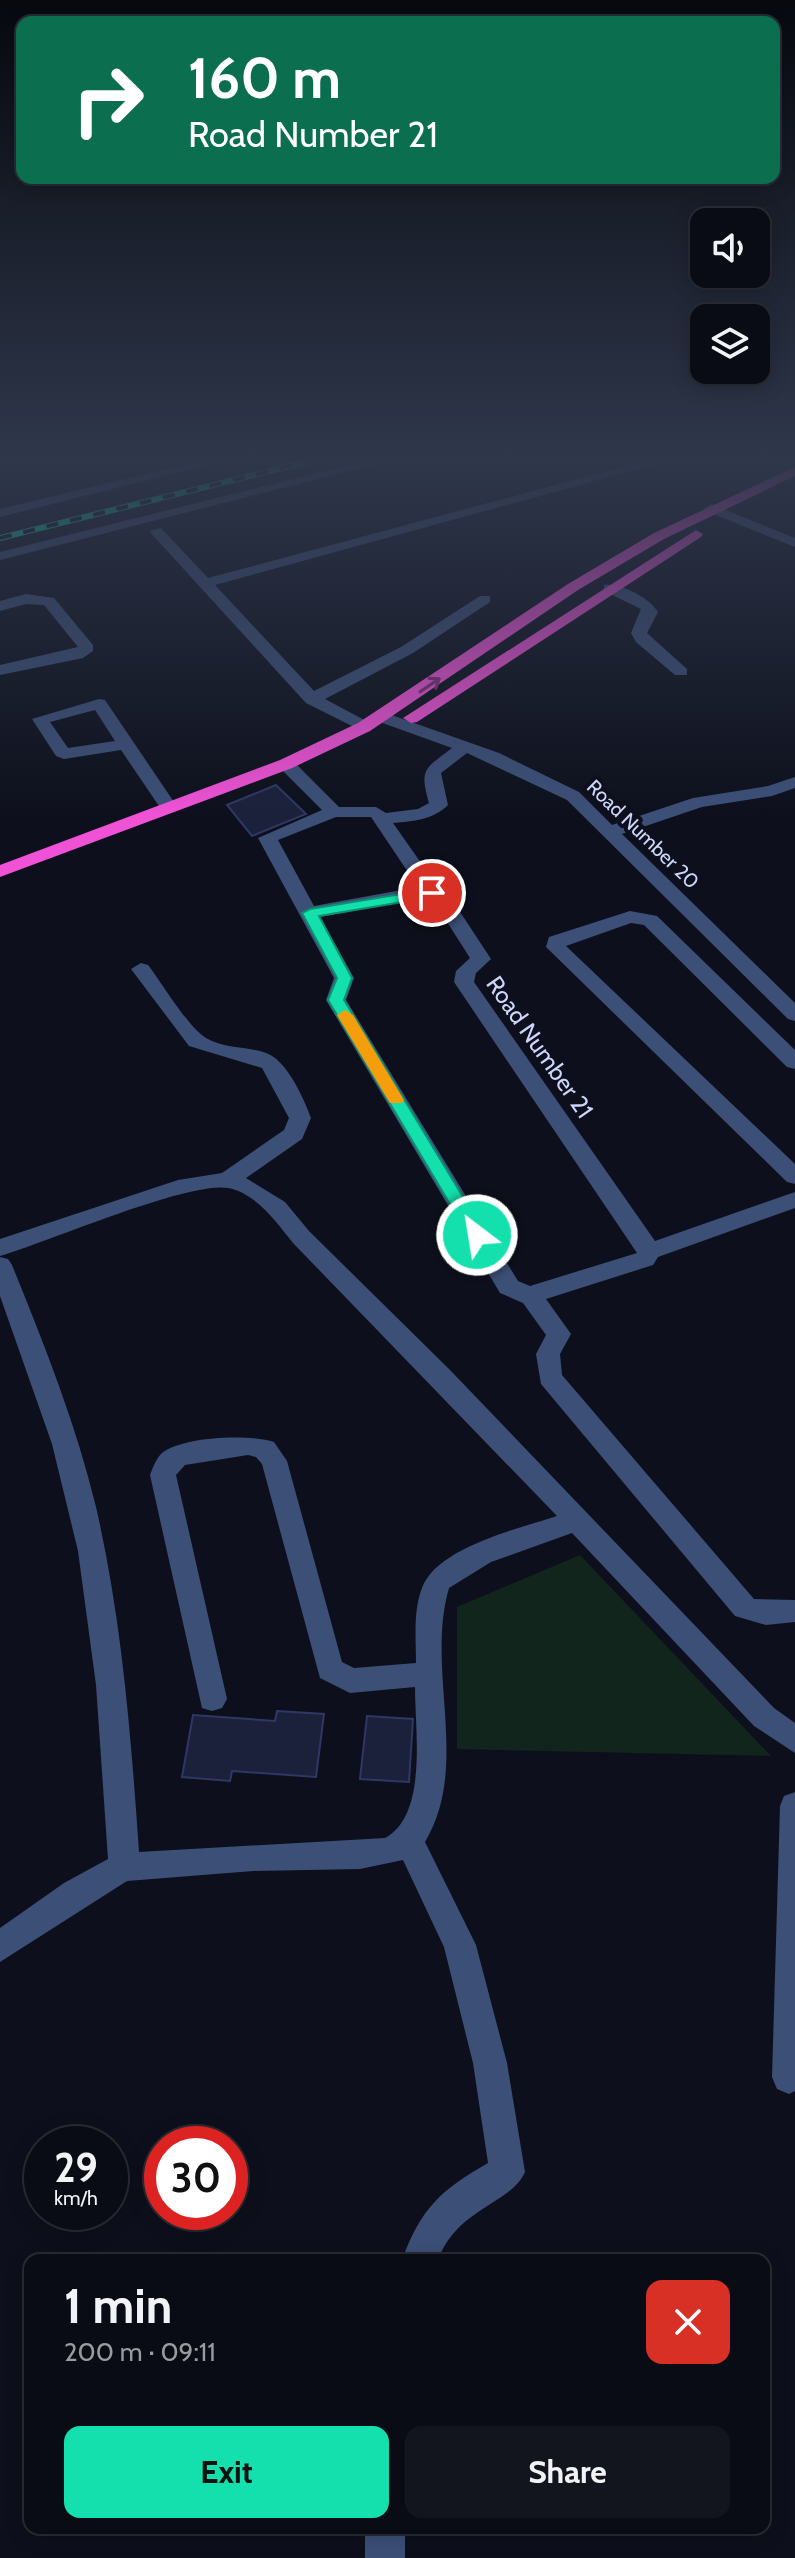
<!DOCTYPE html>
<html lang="en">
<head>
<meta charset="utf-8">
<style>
  body { margin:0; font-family:Cabin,sans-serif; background:#13151e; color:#f1f3f6; height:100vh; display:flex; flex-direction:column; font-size:30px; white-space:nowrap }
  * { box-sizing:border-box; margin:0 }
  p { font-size:26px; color:#999ba0 }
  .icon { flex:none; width:44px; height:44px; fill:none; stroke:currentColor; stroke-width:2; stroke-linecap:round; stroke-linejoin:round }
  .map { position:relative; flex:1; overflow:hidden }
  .drawer { position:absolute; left:24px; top:2254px; width:746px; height:280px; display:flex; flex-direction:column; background:#0a0c15; border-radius:16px; box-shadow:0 4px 20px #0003,0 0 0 2px #2a2c34 }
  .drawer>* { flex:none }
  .hud { position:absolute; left:16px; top:16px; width:764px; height:168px; border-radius:16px; box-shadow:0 4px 20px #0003,0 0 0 2px #2a2c34; background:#0b6e4f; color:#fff; overflow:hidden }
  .controls { position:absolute; left:690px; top:208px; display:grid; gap:16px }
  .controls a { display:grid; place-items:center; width:80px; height:80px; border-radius:16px; background:#0a0c15; box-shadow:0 4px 20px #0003,0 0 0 2px #2a2c34; font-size:40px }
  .speed { position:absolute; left:24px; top:2126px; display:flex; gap:16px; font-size:40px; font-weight:700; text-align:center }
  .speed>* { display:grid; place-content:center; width:104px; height:104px; border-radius:50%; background:#0a0c15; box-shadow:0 4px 20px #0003,0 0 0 2px #2a2c34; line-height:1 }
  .speed small { font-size:20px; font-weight:400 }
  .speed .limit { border:12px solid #d22; background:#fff; color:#111 }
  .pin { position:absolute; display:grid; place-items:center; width:68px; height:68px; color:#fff; margin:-34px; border:4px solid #fff; border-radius:50%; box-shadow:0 2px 8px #0007 }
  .me { position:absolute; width:88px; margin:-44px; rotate:329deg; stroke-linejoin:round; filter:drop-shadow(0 0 6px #0008) }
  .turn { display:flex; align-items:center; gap:28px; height:168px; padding:0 40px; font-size:36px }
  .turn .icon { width:104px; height:104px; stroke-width:2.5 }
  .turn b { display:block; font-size:56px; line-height:68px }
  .round { display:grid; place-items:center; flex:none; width:84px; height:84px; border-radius:16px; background:#13151e }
  .headline { display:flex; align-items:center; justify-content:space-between; height:136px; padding:0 40px }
  h1 { font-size:48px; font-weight:800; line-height:60px }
  .action { display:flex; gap:16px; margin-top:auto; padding:16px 40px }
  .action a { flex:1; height:92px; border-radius:16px; background:#13e0ac; color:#111; font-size:32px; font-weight:800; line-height:92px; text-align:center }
  .action a+a { background:#13151e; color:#f1f3f6 }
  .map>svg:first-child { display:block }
</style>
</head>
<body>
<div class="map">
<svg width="795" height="2558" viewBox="0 0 795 2558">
  <rect width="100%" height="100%" fill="#0d101c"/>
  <path fill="#11251d" d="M 580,1555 L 771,1756 L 457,1749 L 457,1607 Z"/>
  <path fill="#1b203b" stroke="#2f3765" stroke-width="2" d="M 276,785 L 306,814 L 252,836 L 227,805 Z
    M 277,1711 L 324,1714 L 316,1777 L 232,1771 L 230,1781 L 182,1777 L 193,1715 L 275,1721 Z
    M 367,1716 L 413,1719 L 409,1782 L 360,1779 Z"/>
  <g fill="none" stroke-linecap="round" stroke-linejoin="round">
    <path fill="#3c4f77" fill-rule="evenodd" d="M 212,458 L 236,458 L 0,517 L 0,509 Z
      M 377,458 L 400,458 L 0,560 L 0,552 Z
      M 656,458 L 678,458 L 215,585 L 314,691 L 401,647 L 480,596 L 490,596 L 490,602 L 413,653 L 325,699 L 370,723 L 370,731 L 364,732 L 306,703 L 149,531 L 161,528 L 208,578 Z
      M 711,504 L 795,538 L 795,547 L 706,511 L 704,508 Z
      M 604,585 C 620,582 650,598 658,612 L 647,633 L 687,669 L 687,675 L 675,675 L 636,642 L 631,633 L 641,609 L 604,591 Z
      M 26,594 L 54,598 L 93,645 L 93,651 L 83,658 L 0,675 L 0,665 L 78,647 L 44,605 L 26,604 L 0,611 L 0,601 Z
      M 99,699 L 105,700 L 178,808 L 175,812 L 163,812 L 121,750 L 64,759 L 56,756 L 32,719 ZM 95,710 L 115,741 L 68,748 L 50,722 Z
      M 383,712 L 499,753 L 579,792 L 612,825 L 693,798 L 768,786 L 795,777 L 795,788 L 772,796 L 702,807 L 622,834 L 795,1003 L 795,1021 L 788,1019 L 567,800 L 467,753 L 441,773 L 448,805 C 433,820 413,821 393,823 L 440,890 L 447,892 L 491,959 L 476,973 L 474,982 L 655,1241 L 795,1192 L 795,1208 L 658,1257 L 653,1265 L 546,1299 L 571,1334 L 560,1354 L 562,1375 L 754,1599 L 795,1600 L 795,1622 L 766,1625 L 735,1616 L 541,1384 L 536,1354 L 546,1335 L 523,1303 L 500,1293 L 326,1000 L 334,978 L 258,838 L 322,810 L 280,768 L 280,760 L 292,760 L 339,807 L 376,807 L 386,813 L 418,809 L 429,803 C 419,768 425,769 452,748 L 377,721 L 375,717 ZM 336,817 L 371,817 L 418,887 L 314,906 L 278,840 ZM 423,898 L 433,900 L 470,958 L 456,971 L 454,982 L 637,1253 L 530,1286 L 518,1281 L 346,1000 L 354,978 L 320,917 Z
      M 630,911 L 657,916 L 795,1050 L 795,1069 L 787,1067 L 644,925 L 631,923 L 566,946 L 795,1164 L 795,1184 L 787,1182 L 546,947 L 549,937 Z
      M 141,963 L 148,965 C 162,983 188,1027 206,1038 C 225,1049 246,1046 266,1053 C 287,1060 304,1099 311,1118 L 302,1139 L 246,1178 L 285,1202 L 309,1231 L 450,1370 L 774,1708 L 795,1723 L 795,1753 L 754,1726 L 572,1533 L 491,1562 L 449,1588 C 425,1670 471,1765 425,1842 L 476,1945 L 507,2063 L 525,2172 C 511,2204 457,2208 438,2260 L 402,2260 C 421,2208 441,2190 488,2163 L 473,2063 L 444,1947 L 403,1860 L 360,1869 L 253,1871 L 127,1881 L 0,1962 L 0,1928 L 64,1883 L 108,1859 L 96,1685 L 78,1551 L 52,1444 L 0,1296 L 0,1257 L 8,1259 L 12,1265 C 44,1344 76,1424 96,1507 C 122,1620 131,1736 139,1852 L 385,1838 C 428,1815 415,1731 415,1687 L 350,1693 L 320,1678 L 262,1464 L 256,1457 L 248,1455 L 185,1465 L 176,1475 L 227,1699 L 222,1708 L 212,1711 L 202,1708 L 150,1475 C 153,1467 156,1459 162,1453 C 184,1436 249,1434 274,1442 L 287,1461 L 342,1662 L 354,1668 L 416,1663 C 416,1639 413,1611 422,1588 C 437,1547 518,1529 557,1516 L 293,1243 C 277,1223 256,1193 228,1188 C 188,1181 48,1242 0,1256 L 0,1239 L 178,1180 L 222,1173 L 284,1130 L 289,1118 L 262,1068 L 189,1046 L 131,969 Z
      M 795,1792 L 795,2091 L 789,2094 L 777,2089 L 772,2077 L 780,1806 L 784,1796 Z
      M 365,2528 L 405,2528 L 405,2558 L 365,2558 Z"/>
    <path fill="#f052d6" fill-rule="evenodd" d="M 795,467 L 795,476 L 664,539 L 578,590 L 370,731 L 292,768 L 0,877 L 0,865 L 280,760 L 358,723 L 568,584 L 654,533 Z
      M 696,530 L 703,534 L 701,537 L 417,722 L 411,723 L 403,718 Z"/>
    <defs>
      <path id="rail" d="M 0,538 L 322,458"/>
    </defs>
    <use href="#rail" stroke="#13e0ac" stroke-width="6"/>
    <use href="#rail" stroke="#0d101c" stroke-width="4" stroke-dasharray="12" stroke-linecap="butt"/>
  </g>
  <defs><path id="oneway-shaft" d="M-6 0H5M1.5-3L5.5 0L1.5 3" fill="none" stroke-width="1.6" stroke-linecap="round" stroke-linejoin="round" transform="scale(2)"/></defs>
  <use stroke="#7e3179" href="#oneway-shaft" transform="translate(430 685) rotate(-34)"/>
  <linearGradient id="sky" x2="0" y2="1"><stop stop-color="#07090f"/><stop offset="0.56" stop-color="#2f374b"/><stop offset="1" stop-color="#2f374b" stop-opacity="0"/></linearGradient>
  <rect width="795" height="816" fill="url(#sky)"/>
  <path fill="#13e0ac" stroke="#0c9270" stroke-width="2" d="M 432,889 L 440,893 L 438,896 L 319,916 L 352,978 L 344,1000 L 486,1235 L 477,1241 L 471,1239 L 328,1000 L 337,978 L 302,913 L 310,909 Z"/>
  <path fill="#f59e0b" d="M 345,1010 L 353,1015 L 404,1100 L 402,1103 L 390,1103 L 388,1100 L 337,1015 Z"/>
  <g text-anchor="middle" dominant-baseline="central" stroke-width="8" stroke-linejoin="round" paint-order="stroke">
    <g font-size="20" fill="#ccd7fb" stroke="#0d101c">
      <text transform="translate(643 834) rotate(44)">Road Number 20</text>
    </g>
    <g font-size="24" fill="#ccd7fb" stroke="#0d101c">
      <text transform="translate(540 1047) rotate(55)">Road Number 21</text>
    </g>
  </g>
</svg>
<div class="controls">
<a><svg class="icon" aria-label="sound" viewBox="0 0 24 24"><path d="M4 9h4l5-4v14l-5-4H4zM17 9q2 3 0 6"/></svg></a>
<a><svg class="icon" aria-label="layers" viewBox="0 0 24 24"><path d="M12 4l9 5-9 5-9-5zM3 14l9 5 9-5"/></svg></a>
</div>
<div class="speed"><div>29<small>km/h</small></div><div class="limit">30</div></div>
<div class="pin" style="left:432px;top:893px;background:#d93025"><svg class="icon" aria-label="arrive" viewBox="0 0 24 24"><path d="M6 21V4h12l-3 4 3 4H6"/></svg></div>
<svg class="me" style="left:477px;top:1235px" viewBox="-20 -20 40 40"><circle r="17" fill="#13e0ac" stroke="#fff" stroke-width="3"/><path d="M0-11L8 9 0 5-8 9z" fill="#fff"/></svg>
<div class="hud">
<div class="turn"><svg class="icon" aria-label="right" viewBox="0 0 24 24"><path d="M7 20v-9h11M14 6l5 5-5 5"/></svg><div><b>160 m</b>Road Number 21</div></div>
</div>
<section class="drawer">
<div class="headline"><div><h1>1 min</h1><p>200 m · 09:11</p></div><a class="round" style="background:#d93025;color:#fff"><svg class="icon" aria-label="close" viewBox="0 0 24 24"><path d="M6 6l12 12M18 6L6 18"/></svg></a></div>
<div class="action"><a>Exit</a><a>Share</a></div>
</section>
</div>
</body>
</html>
